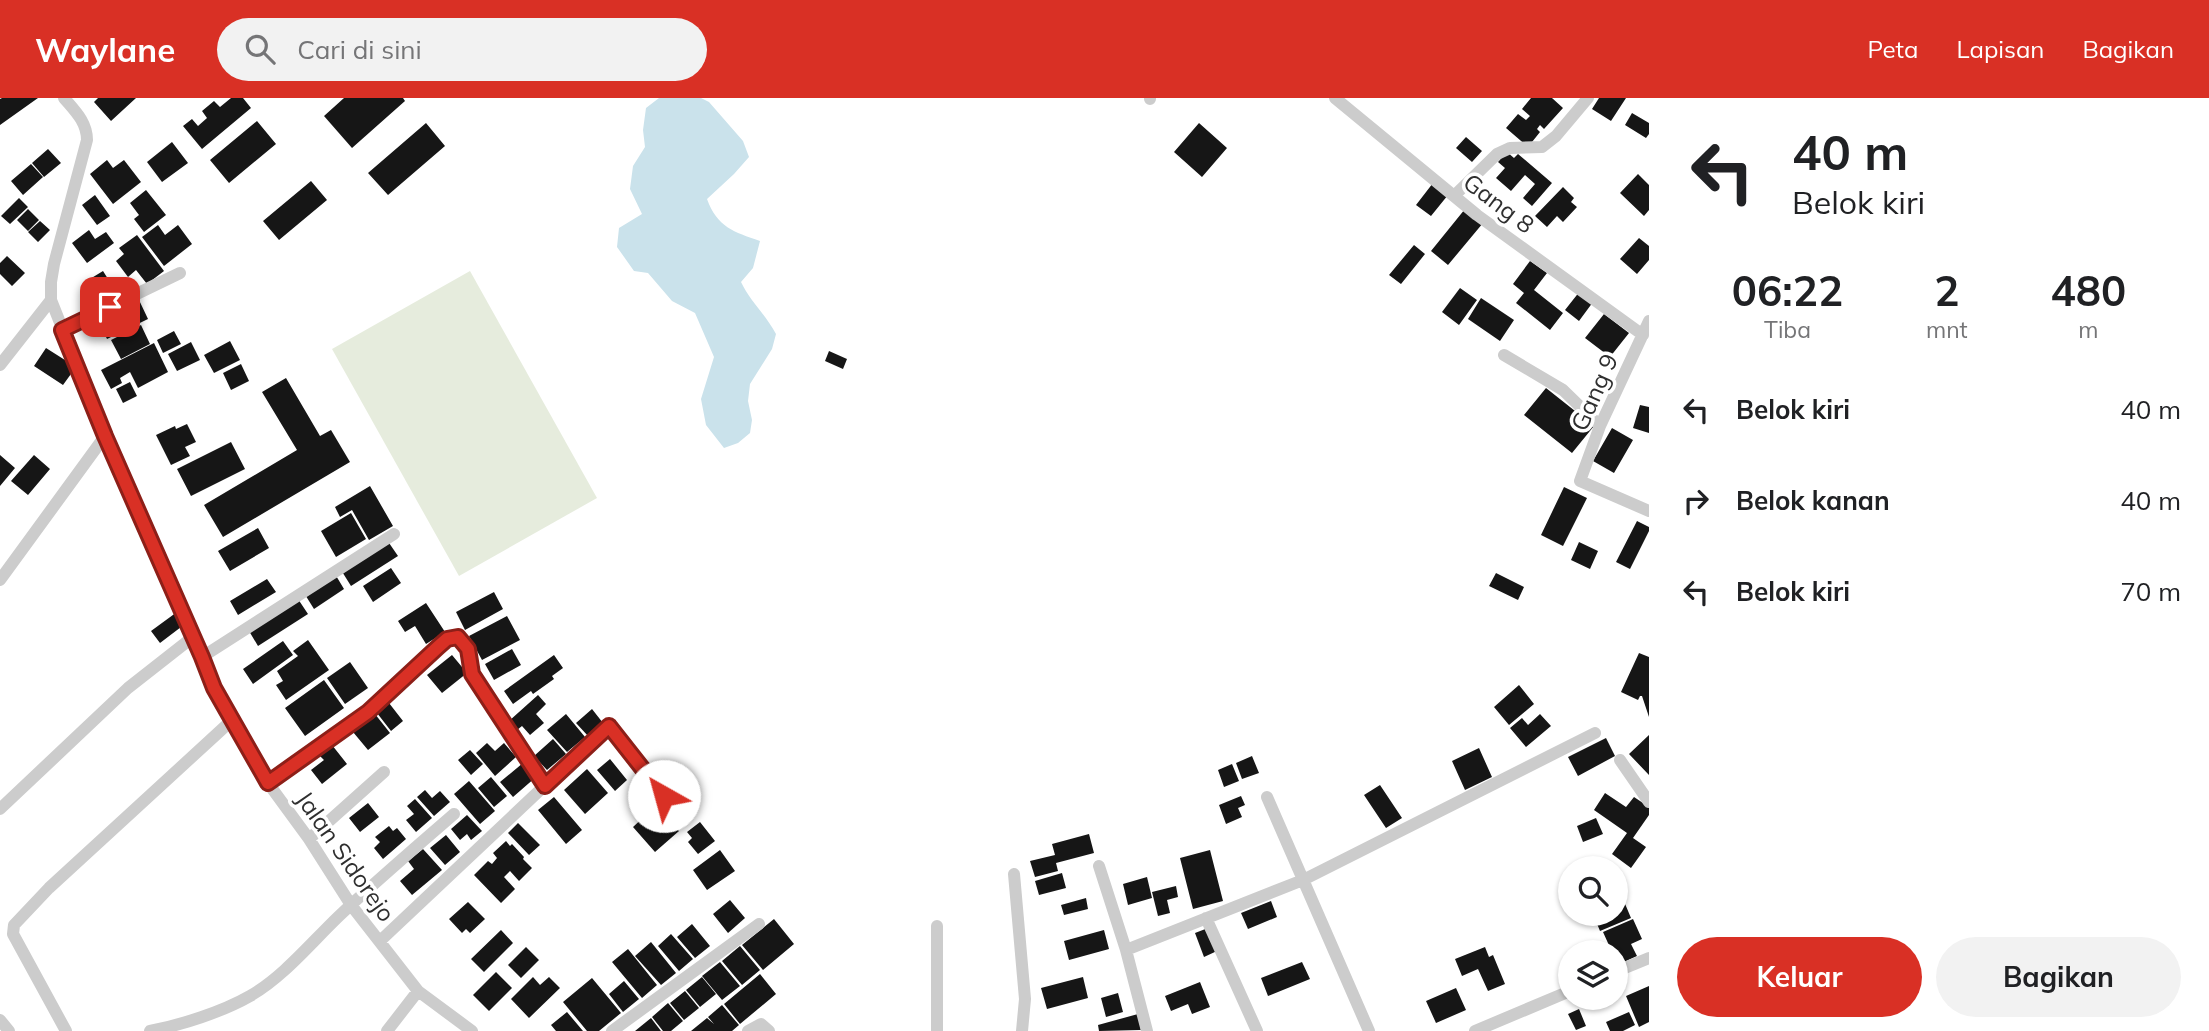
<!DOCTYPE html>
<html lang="id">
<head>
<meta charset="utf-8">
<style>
  body { margin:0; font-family:Mulish,sans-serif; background:#f2f2f2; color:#202124; height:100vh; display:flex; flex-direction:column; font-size:26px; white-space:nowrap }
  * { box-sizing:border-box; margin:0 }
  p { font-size:23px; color:#757577 }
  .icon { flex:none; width:38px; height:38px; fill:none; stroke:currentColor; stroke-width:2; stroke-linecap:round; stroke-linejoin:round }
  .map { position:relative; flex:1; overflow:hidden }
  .side { display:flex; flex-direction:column; background:#fff; width:560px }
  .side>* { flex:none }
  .guide { background:#fff; color:#202124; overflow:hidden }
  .buttons { position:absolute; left:1558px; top:758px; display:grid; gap:14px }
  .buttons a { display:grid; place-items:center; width:70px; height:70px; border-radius:50%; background:#fff; box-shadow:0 2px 5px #0004; font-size:35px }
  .pin { position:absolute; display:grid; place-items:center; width:60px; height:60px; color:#fff; margin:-30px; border-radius:14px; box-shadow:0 4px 10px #0006 }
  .me { position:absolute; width:77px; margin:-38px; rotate:322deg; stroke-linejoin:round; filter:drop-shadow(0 0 5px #0008) }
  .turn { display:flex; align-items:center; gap:24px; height:147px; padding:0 28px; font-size:32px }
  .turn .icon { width:91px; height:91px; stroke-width:2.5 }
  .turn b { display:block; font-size:49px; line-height:60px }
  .eta { display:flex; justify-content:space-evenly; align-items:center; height:119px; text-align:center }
  .eta b { font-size:42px; font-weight:700; line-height:49px }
  .cta { display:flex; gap:14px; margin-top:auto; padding:14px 28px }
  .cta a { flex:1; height:80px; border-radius:42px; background:#d93025; color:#fff; font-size:28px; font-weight:700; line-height:80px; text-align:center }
  .cta a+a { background:#f2f2f2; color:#202124 }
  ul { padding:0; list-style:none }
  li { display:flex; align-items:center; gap:21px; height:91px; padding:0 28px }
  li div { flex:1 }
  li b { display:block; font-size:26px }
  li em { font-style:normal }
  header { display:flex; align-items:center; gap:42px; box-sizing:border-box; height:98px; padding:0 35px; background:#d93025; color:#fff }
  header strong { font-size:33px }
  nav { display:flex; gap:38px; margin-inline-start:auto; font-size:24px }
  .search { width:490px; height:63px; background:#f2f2f2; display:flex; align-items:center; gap:18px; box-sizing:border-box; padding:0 24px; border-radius:38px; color:#757577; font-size:26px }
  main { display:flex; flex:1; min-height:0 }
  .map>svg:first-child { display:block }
</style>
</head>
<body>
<header>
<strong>Waylane</strong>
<div class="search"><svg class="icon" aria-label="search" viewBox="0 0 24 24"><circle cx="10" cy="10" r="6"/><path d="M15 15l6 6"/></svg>Cari di sini</div>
<nav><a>Peta</a><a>Lapisan</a><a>Bagikan</a></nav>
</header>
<main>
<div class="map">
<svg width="1649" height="933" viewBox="0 0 1649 933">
  <rect width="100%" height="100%" fill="#fff"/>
  <path fill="#e6ecdd" d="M 470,173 L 597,400 L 459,478 L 332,251 Z"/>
  <path fill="#cae2eb" d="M 659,0 L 701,0 L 709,4 L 743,43 L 749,59 L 734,76 L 707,101 C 717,129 734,134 760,143 L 753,170 L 741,184 C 750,203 766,217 776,236 L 772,251 L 750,286 L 748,303 L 752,322 L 750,335 L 738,345 L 724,350 L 706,327 L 701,301 L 714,259 L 695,215 L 672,203 L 648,175 L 634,173 L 617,149 L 619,130 L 642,116 L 630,91 L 633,68 L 645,49 L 643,32 L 646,10 Z"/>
  <path fill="#161616" d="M 2,0 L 38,0 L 0,27 L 0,1 Z
    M 98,0 L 136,0 L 111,23 L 94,4 Z
    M 231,0 L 243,0 L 251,10 L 202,51 L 183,28 L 192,21 L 198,28 L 207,20 L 202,13 L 214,3 L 220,9 Z
    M 344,0 L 403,0 L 405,3 L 352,50 L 324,18 Z
    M 1531,0 L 1552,0 L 1563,10 L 1544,31 L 1540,27 L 1537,31 L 1540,34 L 1528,49 L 1506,30 L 1518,16 L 1526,22 L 1530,18 L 1522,11 Z
    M 1599,0 L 1626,0 L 1611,23 L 1592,11 Z
    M 1632,15 L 1649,25 L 1649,36 L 1646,40 L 1625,27 Z
    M 257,23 L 276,46 L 229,85 L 210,62 Z
    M 426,25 L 445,48 L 388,97 L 368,75 Z
    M 1199,25 L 1227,50 L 1202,79 L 1174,54 Z
    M 1466,39 L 1482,53 L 1472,64 L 1456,50 Z
    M 172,44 L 188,65 L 162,84 L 147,64 Z
    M 48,51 L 61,65 L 44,79 L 32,65 Z
    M 1507,54 L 1514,60 L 1518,56 L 1552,85 L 1532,108 L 1523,100 L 1535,86 L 1525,77 L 1511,93 L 1496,80 L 1505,70 L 1498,64 Z
    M 107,62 L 113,70 L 124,62 L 141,84 L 113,106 L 90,76 Z
    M 31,66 L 43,79 L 23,97 L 11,83 Z
    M 1638,76 L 1649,87 L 1649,112 L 1644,118 L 1620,95 Z
    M 311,83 L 327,102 L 279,142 L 263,123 Z
    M 1433,85 L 1448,97 L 1431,118 L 1416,107 Z
    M 1563,89 L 1574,100 L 1571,104 L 1577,109 L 1563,124 L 1557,118 L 1547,129 L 1535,118 Z
    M 146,92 L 166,117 L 144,134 L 134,121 L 139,117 L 130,105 Z
    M 95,97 L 110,118 L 97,127 L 82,107 Z
    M 19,100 L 28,109 L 10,126 L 1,118 Z
    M 28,111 L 39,122 L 28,133 L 17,122 Z
    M 1465,111 L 1483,125 L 1448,167 L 1431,153 Z
    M 40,123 L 50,132 L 38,144 L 28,134 Z
    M 158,127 L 165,137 L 178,127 L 192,146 L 164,168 L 142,139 Z
    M 89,132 L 95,141 L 106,134 L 114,145 L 87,165 L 72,145 Z
    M 137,137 L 164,173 L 147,186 L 136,172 L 128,179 L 116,163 L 124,156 L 119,150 Z
    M 1639,140 L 1649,148 L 1649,162 L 1637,176 L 1620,161 Z
    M 1414,147 L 1425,156 L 1401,186 L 1389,177 Z
    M 7,158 L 25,175 L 12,188 L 0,176 L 0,165 Z
    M 1530,163 L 1547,175 L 1534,192 L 1563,215 L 1550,232 L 1516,205 L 1524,195 L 1513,186 Z
    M 103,173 L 115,192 L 111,194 L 115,199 L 104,205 L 101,200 L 97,203 L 95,199 L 89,203 L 83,193 L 89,189 L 85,184 Z
    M 1460,190 L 1477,202 L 1459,227 L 1442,214 Z
    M 1580,193 L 1593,204 L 1579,223 L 1565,212 Z
    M 1481,200 L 1514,222 L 1500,243 L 1468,221 Z
    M 139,202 L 148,221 L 107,241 L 101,228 L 111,223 L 108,217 Z
    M 1604,216 L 1629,235 L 1610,259 L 1585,240 Z
    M 141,227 L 150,246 L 121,261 L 111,242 Z
    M 174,233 L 181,246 L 163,255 L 157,242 Z
    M 230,243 L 240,262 L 214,275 L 204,257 Z
    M 191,244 L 200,262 L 177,273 L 168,256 Z
    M 154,245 L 168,274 L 138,290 L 130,274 L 120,280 L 122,285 L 111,291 L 101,272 Z
    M 46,250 L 76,269 L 63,287 L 34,268 Z
    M 829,253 L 847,261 L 843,271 L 825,263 Z
    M 241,266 L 249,283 L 231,292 L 223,275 Z
    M 286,280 L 320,338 L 331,332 L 350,364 L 223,439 L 204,407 L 297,352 L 262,294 Z
    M 130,284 L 137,298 L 123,305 L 116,291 Z
    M 1546,290 L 1594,328 L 1572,355 L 1524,317 Z
    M 1640,307 L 1649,309 L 1649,335 L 1633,330 Z
    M 187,326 L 196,344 L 185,349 L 190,358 L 171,367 L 156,337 L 175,328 L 176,331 Z
    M 1612,330 L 1633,342 L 1614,375 L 1593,363 Z
    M 231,344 L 245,371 L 191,398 L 177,371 Z
    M 0,357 L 15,370 L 0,388 Z
    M 34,357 L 50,371 L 28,397 L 11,383 Z
    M 370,388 L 393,428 L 369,442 L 352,412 L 340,419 L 335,409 Z
    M 1564,389 L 1587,400 L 1563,448 L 1541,437 Z
    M 351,415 L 366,441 L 336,459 L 321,433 Z
    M 1637,423 L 1649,429 L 1649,433 L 1630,471 L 1616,464 Z
    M 258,430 L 269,450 L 230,473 L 218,453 Z
    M 387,442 L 398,458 L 351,488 L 341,472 Z
    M 1579,444 L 1598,453 L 1590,471 L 1571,462 Z
    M 391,470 L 401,485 L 373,504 L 363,488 Z
    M 1496,475 L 1524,489 L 1518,502 L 1489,488 Z
    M 335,476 L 344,491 L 314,511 L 304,495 Z
    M 267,481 L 276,494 L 238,517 L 230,503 Z
    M 494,494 L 503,511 L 465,532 L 456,514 Z
    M 298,501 L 308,516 L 258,548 L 249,533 Z
    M 426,505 L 445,534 L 426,546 L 415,528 L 405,534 L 398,523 Z
    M 177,514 L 185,526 L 160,545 L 151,533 Z
    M 507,518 L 520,542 L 482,562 L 469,538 Z
    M 308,542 L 329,572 L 286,602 L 276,587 L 283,583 L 277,573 L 298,558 L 293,553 Z
    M 283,543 L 293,557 L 253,586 L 243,571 Z
    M 512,551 L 521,567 L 494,582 L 485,566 Z
    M 1639,555 L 1649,559 L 1649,619 L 1642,598 L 1640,598 L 1638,602 L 1621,594 Z
    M 452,557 L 467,575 L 442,595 L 427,577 Z
    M 554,557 L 563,570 L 552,578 L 554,581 L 533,596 L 531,593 L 513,606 L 504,593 Z
    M 350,564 L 368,590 L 345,606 L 327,580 Z
    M 324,582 L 344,610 L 305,638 L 285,610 Z
    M 1519,587 L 1534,606 L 1509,627 L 1494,609 Z
    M 538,597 L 546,606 L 536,616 L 544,625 L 530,637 L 522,628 L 517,632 L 509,623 Z
    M 389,605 L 403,623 L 391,633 L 377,615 Z
    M 592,611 L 603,625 L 588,638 L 576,625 Z
    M 375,616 L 390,635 L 368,652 L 353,634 Z
    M 566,616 L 585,639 L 567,654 L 547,632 Z
    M 1540,616 L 1551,628 L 1526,649 L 1510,630 L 1522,620 L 1528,627 Z
    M 1649,637 L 1649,677 L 1629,656 Z
    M 1606,640 L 1615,658 L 1578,678 L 1568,659 Z
    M 553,641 L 566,656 L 547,672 L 534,658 Z
    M 487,645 L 495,653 L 504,645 L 516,659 L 495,678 L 476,655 Z
    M 332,647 L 347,666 L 322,686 L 311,672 L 324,662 L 319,657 Z
    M 1479,650 L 1492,679 L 1465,692 L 1452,663 Z
    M 470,652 L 483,666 L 471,677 L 458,662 Z
    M 1252,658 L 1259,675 L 1242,681 L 1236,665 Z
    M 610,661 L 627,682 L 615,693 L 597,672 Z
    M 523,665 L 536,679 L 513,699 L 500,684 Z
    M 1232,666 L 1239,683 L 1224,689 L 1218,672 Z
    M 587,671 L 608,695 L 585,716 L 564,692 Z
    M 491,679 L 507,698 L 494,709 L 478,690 Z
    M 469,683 L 495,713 L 480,726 L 454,696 Z
    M 1380,687 L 1402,720 L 1386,730 L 1364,697 Z
    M 425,692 L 432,700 L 440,693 L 450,704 L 434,718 L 417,699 Z
    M 1605,695 L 1626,709 L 1634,699 L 1649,709 L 1649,717 L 1633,740 L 1646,749 L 1631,770 L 1612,756 L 1627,735 L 1594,712 Z
    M 1241,698 L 1245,707 L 1238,710 L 1242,719 L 1226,726 L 1219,707 Z
    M 554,699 L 582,732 L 566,746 L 538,712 Z
    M 415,701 L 432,720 L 416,734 L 406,722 L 414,716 L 407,708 Z
    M 368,705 L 379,719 L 360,734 L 349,720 Z
    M 648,715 L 656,723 L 664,716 L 679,733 L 655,754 L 633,729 Z
    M 467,717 L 482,733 L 471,742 L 467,736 L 460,742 L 451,731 Z
    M 1596,720 L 1603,736 L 1583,744 L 1577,728 Z
    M 700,724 L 715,743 L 698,756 L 688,744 L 692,740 L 687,734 Z
    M 518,725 L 540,747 L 529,757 L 508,735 Z
    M 389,728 L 393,733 L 397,730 L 406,741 L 383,761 L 374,750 L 380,744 L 375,739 Z
    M 1089,736 L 1094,755 L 1056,765 L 1058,773 L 1035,779 L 1030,763 L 1055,757 L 1052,746 Z
    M 446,737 L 460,754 L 445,767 L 430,750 Z
    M 506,743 L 510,748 L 512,746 L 524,759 L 523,761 L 532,770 L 519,783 L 510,773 L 504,779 L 515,791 L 501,805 L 474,777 L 488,763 L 492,766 L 497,760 L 493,755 Z
    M 423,751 L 442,772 L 412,797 L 400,783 L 414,771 L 408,763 Z
    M 720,752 L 735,773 L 707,792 L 693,772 Z
    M 1210,752 L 1223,803 L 1193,811 L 1180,760 Z
    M 1062,775 L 1066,790 L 1039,797 L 1035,783 Z
    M 1147,779 L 1152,800 L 1128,807 L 1123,786 Z
    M 1615,782 L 1631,820 L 1600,833 L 1593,816 L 1615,816 Z
    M 1176,788 L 1178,799 L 1167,802 L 1170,815 L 1158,818 L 1152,794 Z
    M 1086,800 L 1088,811 L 1064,817 L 1061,807 Z
    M 730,802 L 745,820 L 728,835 L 713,816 Z
    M 1271,803 L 1277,819 L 1248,831 L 1241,815 Z
    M 468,804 L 485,821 L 470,835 L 466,831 L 462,835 L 449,821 Z
    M 774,821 L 794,846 L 763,872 L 742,847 Z
    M 1633,821 L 1642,841 L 1631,846 L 1637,858 L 1617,867 L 1615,854 L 1612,854 L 1603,834 Z
    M 692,826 L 710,848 L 695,860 L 677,839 Z
    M 1208,830 L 1217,853 L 1204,859 L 1195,835 Z
    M 501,832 L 513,845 L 484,874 L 471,861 Z
    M 1104,832 L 1109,851 L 1069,862 L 1064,843 Z
    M 671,836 L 693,861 L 679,873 L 658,848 Z
    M 651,844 L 676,875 L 661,887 L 635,858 Z
    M 740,848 L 760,872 L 742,887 L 722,863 Z
    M 526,849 L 539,862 L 521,880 L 508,867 Z
    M 1485,849 L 1489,859 L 1493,857 L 1505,886 L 1488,893 L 1478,871 L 1462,878 L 1455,861 Z
    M 628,851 L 657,887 L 642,900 L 612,864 Z
    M 720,864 L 740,888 L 722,902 L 702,878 Z
    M 1302,864 L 1310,881 L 1268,898 L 1261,880 Z
    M 496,874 L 512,890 L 489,913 L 473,897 Z
    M 760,876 L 776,896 L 740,926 L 724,906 Z
    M 533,879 L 540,887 L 549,879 L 560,890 L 529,920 L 511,901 Z
    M 702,879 L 716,896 L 700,909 L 686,892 Z
    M 1083,879 L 1088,900 L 1047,911 L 1041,890 Z
    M 592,880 L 621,915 L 599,933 L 587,933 L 563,904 Z
    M 624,883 L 639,901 L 623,914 L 609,896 Z
    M 1200,884 L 1210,909 L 1192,916 L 1188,906 L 1171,913 L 1165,898 Z
    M 1649,888 L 1649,924 L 1639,929 L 1626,898 Z
    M 1456,890 L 1466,912 L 1436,925 L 1426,903 Z
    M 685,893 L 699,910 L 684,922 L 670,905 Z
    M 1118,895 L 1123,914 L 1106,919 L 1101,900 Z
    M 668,905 L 683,923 L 671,933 L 663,933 L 652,919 Z
    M 722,907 L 739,927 L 732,933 L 691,933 L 707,920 L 714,926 L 708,919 Z
    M 1579,911 L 1586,928 L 1576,932 L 1568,916 Z
    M 567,914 L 583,933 L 556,933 L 551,927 Z
    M 1629,914 L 1635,927 L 1623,933 L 1610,933 L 1606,924 Z
    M 1138,916 L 1141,932 L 1099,933 L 1098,927 Z
    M 651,920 L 661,933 L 635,933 Z"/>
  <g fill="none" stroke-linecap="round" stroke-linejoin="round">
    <path stroke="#ccc" stroke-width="12" d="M 64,0 C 75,13 87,24 87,42 L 54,166 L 51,184 L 51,202 L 105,338 L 202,559 L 214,590 L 268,685 L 309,741 L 351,807 L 418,893 L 472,933
      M 1150,0 L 1150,1
      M 1335,0 L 1477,117 L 1643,237
      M 1454,98 L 1497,56 L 1510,50 L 1542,49 L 1556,38 L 1588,0
      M 1649,223 L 1600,328 L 1580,383 L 1649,413
      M 62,232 L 180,175
      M 1504,257 L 1563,292 L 1600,328
      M 0,267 L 51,202
      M 0,482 L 105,338
      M 202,559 L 394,436
      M 1620,662 L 1649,704
      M 268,685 L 368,613 L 438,549 L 448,541 L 458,539 L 468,551 L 472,576 L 545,688
      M 1267,699 L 1369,933
      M 0,711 L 128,590 L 193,539
      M 309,741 L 384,674
      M 1099,768 L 1126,852 L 1147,933
      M 1014,776 L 1025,901 L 1022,933
      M 1206,820 L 1257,933
      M 380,843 L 609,627 L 664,698
      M 1126,852 L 1303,782 L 1595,635
      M 1615,874 L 1649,860
      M 0,922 L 9,933
      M 66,933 L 13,836 L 14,827 L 49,790 L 231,623
      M 150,933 C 181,927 222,914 250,898 C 283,879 310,846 338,819 C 375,784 415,750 454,716
      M 387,933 L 418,893
      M 612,933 L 759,826
      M 748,933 L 761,926 L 769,933
      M 937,933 L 937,828
      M 1475,933 L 1570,893"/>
  </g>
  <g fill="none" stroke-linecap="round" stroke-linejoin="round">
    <defs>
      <path id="route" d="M 110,209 L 62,232 L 105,338 L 202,559 L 214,590 L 268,685 L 368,614 L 438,549 L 447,541 L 458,539 L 468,551 L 472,576 L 545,688 L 609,628 L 664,698"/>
    </defs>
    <use href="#route" stroke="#8d1f18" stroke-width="18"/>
    <use href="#route" stroke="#d93025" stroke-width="12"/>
  </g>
  <g text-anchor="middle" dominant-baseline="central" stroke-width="7" stroke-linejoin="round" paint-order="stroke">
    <g font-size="24" fill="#2f2f2f" stroke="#fff">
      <text transform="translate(1499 105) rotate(37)">Gang 8</text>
      <text transform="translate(1594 294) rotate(-66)">Gang 9</text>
      <text transform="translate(346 758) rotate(55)">Jalan Sidorejo</text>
    </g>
  </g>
</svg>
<div class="buttons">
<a><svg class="icon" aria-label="search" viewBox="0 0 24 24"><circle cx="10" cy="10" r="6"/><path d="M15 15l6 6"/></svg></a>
<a><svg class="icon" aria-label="layers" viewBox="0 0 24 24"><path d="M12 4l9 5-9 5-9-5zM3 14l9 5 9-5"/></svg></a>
</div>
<div class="pin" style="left:110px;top:209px;background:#d93025"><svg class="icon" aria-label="arrive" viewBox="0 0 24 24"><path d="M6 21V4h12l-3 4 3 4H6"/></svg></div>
<svg class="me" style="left:664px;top:698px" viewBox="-20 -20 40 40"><circle r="19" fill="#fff"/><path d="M0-13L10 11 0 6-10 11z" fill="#d93025"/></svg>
</div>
<section class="side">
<div class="guide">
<div class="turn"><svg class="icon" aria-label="left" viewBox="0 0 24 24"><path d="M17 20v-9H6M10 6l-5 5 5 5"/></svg><div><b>40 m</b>Belok kiri</div></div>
</div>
<div class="eta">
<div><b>06:22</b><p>Tiba</p></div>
<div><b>2</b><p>mnt</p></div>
<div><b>480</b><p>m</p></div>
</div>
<ul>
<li><svg class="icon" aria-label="left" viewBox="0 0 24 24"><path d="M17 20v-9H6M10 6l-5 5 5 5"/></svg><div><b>Belok kiri</b></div><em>40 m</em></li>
<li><svg class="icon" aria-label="right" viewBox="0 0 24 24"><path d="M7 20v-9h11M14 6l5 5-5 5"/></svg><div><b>Belok kanan</b></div><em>40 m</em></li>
<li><svg class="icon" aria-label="left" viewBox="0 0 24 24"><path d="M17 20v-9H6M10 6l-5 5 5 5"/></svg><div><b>Belok kiri</b></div><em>70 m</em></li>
</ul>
<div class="cta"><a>Keluar</a><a>Bagikan</a></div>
</section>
</main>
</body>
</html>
